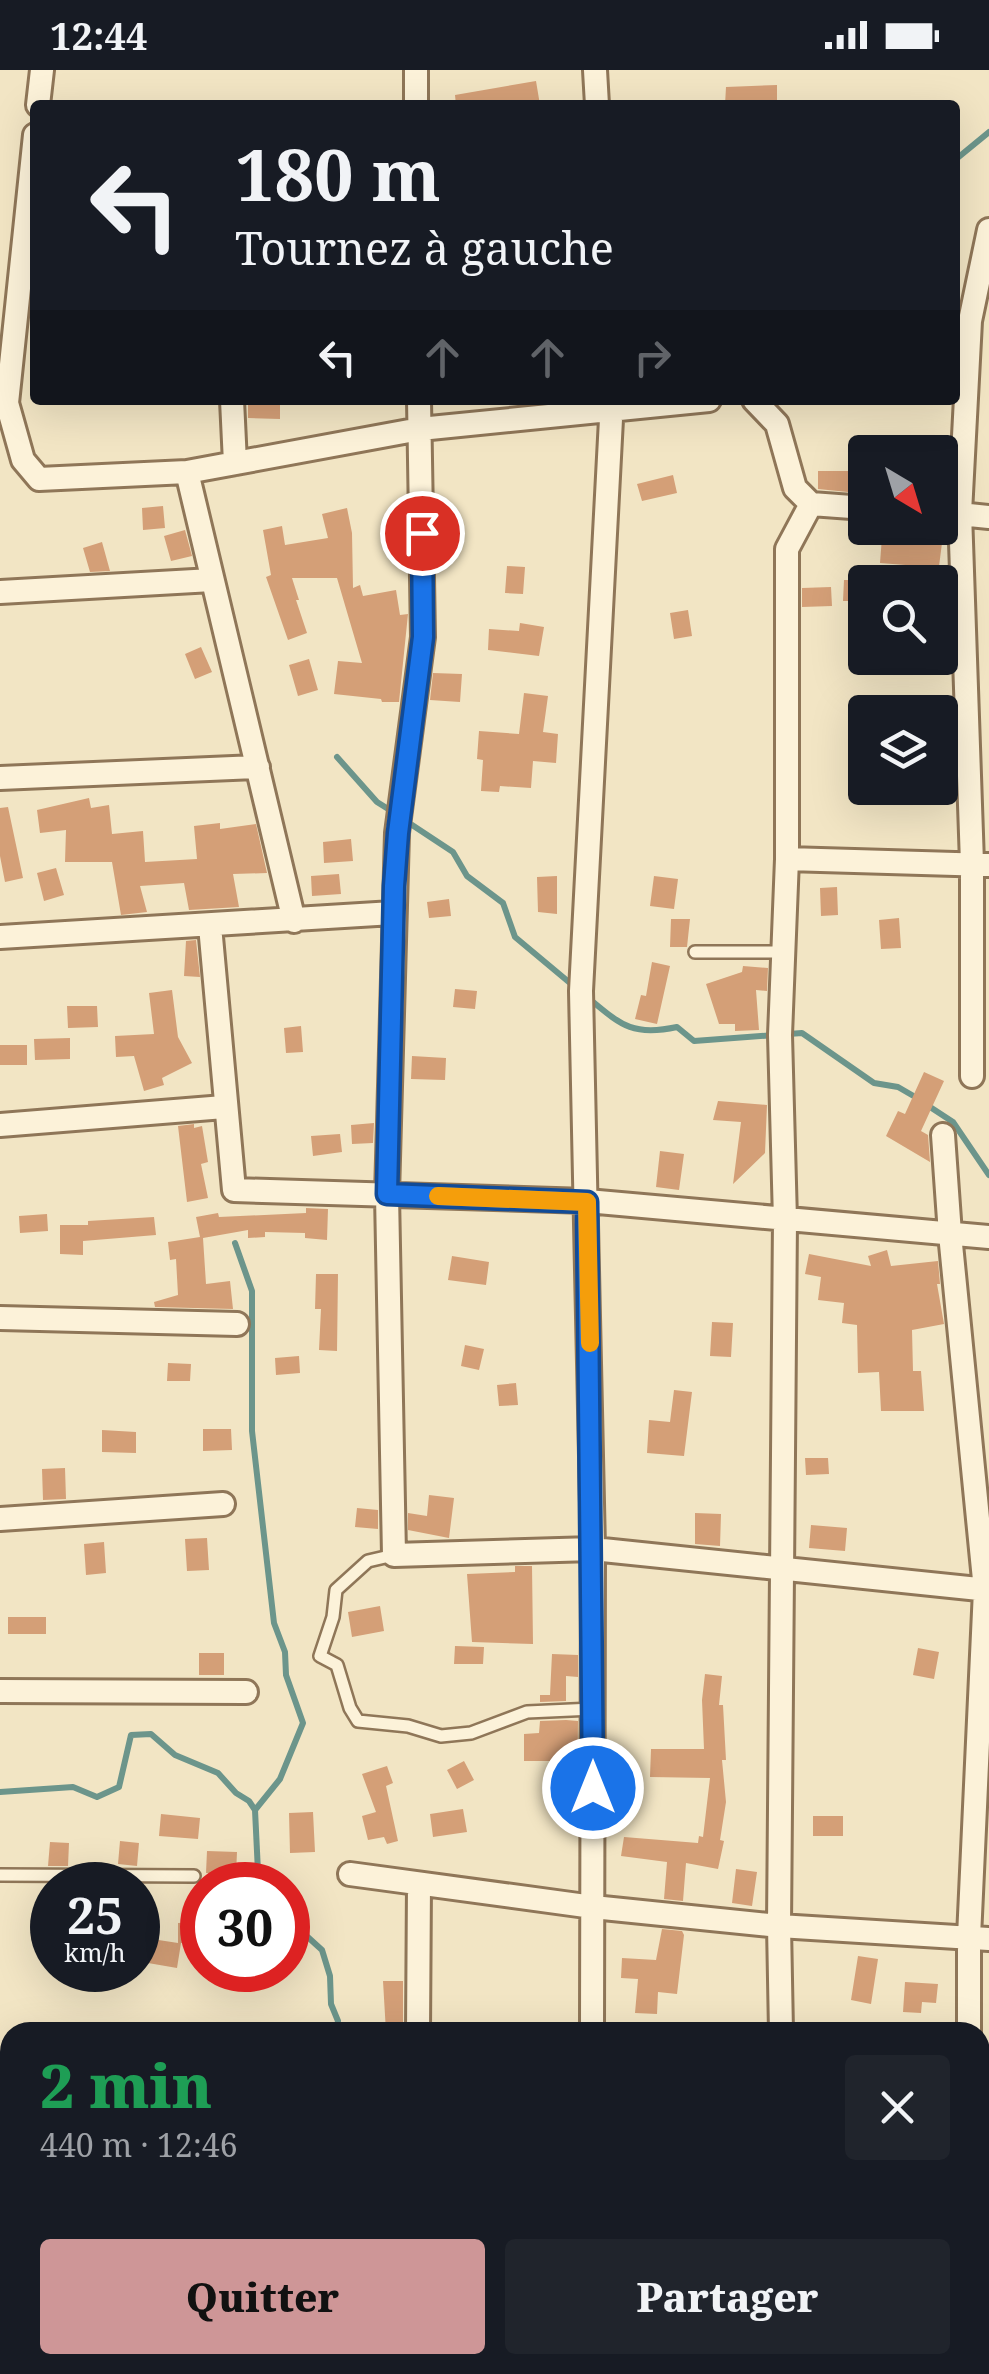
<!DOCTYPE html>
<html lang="fr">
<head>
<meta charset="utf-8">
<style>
  body { margin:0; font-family:"Noto Serif",serif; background:#20242c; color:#f1f3f6; height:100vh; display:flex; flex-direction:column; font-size:38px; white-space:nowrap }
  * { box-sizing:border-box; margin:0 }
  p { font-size:32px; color:#9ea1a6 }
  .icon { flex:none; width:55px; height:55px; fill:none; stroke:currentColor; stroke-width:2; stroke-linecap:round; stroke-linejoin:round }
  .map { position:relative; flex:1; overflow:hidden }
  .side { position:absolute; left:0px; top:1952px; width:990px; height:352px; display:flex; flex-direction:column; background:#171b24; border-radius:30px 30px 0 0; box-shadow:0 10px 40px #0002 }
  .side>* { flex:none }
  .hud { position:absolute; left:30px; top:30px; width:930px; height:305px; border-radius:10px; box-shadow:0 10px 40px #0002; background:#171b24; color:#f1f3f6; overflow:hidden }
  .needle { width:65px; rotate:142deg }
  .buttons { position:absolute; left:848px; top:365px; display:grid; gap:20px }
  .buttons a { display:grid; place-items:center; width:110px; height:110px; border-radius:10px; background:#171b24; box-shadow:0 10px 40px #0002; font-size:50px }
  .speed { position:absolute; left:30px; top:1792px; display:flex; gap:20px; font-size:50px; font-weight:700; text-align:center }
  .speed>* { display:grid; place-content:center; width:130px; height:130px; border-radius:50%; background:#171b24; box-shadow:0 10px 40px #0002; line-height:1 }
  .speed small { font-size:25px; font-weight:400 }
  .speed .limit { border:15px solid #d22; background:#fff; color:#111 }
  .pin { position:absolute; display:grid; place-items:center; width:85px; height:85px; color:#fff; margin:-42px; border:5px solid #fff; border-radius:50%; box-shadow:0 2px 10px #0007 }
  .me { position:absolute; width:110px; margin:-55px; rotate:0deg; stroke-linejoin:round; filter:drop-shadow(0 0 8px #0008) }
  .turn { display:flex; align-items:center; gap:35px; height:210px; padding:0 40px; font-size:45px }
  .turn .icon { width:130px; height:130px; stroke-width:2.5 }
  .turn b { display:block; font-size:70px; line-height:85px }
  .lanes { display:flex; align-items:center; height:95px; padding:0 40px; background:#0003; justify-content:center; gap:50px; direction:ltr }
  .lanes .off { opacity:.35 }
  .round { display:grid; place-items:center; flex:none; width:105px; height:105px; border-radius:10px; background:#20242c }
  .overview { display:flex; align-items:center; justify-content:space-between; height:170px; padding:0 40px }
  h1 { font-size:60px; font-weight:800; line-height:75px; color:#1e9e55 }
  .primary-button { display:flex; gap:20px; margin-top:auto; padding:20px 40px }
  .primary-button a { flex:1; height:115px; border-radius:10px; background:#ce9697; color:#111; font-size:40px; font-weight:800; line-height:115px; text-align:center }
  .primary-button a+a { background:#20242c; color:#f1f3f6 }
  .status { display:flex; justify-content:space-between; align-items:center; height:70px; padding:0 50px; background:#171b24; direction:ltr }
  .status svg { height:28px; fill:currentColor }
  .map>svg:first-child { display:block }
</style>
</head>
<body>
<div class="status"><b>12:44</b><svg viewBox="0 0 49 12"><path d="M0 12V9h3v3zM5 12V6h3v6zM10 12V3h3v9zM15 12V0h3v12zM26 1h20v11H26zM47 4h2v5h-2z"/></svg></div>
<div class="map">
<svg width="989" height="2304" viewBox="0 0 989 2304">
  <rect width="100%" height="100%" fill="#f2e5c4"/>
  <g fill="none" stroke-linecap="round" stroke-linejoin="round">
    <path stroke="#6c958b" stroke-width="6" d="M 955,90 L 989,62
      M 337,687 L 377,732 L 393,742
      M 403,749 L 453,782 L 467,806 L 503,833 L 515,867 L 576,918
      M 586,926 C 620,954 631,967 677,957 L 694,971 L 802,963 L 874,1013 L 898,1017 L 917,1028
      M 927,1035 L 953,1052 L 989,1105
      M 235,1173 L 252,1221 L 252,1361 L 274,1553 L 285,1582 L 286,1605 L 303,1653 L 280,1709 L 255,1740
      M 0,1722 L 73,1717 L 97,1727 L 119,1717 L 131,1665 L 151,1664 L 175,1685 L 218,1703 L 236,1723 L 249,1731 L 255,1740 L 258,1802 L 266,1815
      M 288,1849 L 322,1880 L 330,1906 L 331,1934 L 338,1951 L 336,1962
      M 0,2053 L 10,2053
      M 566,2295 L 570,2304"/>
  </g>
  <path fill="#d49f77" d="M 536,11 L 540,35 L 456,35 L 455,25 Z
    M 777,15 L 777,33 L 725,35 L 726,17 Z
    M 248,330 L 280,330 L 280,349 L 248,348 Z
    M 818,401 L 865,401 L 865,418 L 848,418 L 848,422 L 818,419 Z
    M 673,405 L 677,423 L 642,431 L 637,414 Z
    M 163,436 L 165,458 L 143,460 L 142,438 Z
    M 347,438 L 352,463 L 353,518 L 360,515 L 363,526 L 396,520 L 400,545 L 408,544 L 399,632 L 382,632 L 381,629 L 334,624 L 338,591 L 362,593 L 337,508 L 292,508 L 299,530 L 296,530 L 307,563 L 288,570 L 266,507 L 271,505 L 263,460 L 282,456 L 285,475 L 328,468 L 322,444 Z
    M 185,460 L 192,486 L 171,491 L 164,466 Z
    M 882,467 L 942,473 L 937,512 L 916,512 L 918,496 L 880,493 Z
    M 102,472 L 110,501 L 90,502 L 83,478 Z
    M 507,496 L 525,497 L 523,524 L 505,523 Z
    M 844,510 L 865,510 L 865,531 L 843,531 Z
    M 831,517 L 832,536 L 802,537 L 802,518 Z
    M 688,540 L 692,566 L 674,569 L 670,543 Z
    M 520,553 L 544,557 L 539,586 L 488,580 L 489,559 L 519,561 Z
    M 201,577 L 212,602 L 195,609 L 185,584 Z
    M 309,589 L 318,620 L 298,626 L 289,595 Z
    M 433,603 L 462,604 L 460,632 L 430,630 Z
    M 524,623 L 548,626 L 543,662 L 558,664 L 556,693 L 533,691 L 531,718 L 500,716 L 499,722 L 481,721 L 483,690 L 477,689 L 479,661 L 519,664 Z
    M 89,728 L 91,738 L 109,735 L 112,764 L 143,761 L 145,792 L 197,789 L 194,756 L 220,753 L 220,759 L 256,754 L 267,803 L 233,804 L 239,837 L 189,840 L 184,813 L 140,816 L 147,842 L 121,845 L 112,792 L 65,792 L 66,760 L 40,763 L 37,740 Z
    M 8,737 L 23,808 L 5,812 L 0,786 L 0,738 Z
    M 351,769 L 353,791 L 324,793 L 323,772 Z
    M 56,798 L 64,825 L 44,831 L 37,803 Z
    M 339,804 L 341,824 L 312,826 L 311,806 Z
    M 557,806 L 557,844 L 538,842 L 537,807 Z
    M 654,806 L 678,809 L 674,839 L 650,836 Z
    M 837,817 L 838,845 L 821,846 L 820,818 Z
    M 449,829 L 451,846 L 429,848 L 427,832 Z
    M 899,848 L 901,878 L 881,879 L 879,850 Z
    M 671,849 L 690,849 L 687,877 L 670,877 Z
    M 196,870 L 200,907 L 184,906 L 186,871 Z
    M 652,892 L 670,896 L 657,954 L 635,949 L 641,925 L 646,926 Z
    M 743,896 L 768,898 L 767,921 L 756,920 L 759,960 L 735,961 L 735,954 L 719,954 L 706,914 L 742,902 Z
    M 455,919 L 477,921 L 475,939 L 453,937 Z
    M 172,920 L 178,967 L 192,993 L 162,1008 L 164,1015 L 144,1021 L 134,986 L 116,987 L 115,966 L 154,964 L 149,923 Z
    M 67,936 L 97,936 L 98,957 L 68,958 Z
    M 301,956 L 303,982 L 286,983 L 284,958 Z
    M 70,968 L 70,989 L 35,990 L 34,969 Z
    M 0,975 L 27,975 L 27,995 L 0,995 Z
    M 412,986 L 446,988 L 445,1010 L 411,1009 Z
    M 924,1002 L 944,1011 L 921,1061 L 928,1065 L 930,1092 L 886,1066 L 898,1041 L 905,1044 Z
    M 718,1031 L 767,1035 L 765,1083 L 733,1114 L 741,1052 L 713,1050 Z
    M 374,1053 L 373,1073 L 352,1074 L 351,1055 Z
    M 194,1054 L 194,1058 L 202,1056 L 208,1092 L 201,1094 L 208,1128 L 187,1132 L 178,1056 Z
    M 340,1064 L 342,1082 L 313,1086 L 311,1066 Z
    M 660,1081 L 684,1084 L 679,1120 L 656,1117 Z
    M 306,1138 L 328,1139 L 327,1170 L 305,1168 L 305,1163 L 265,1162 L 265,1167 L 248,1168 L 248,1160 L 203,1168 L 206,1214 L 230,1211 L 233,1239 L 155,1237 L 154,1232 L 178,1225 L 176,1189 L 170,1190 L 168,1172 L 200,1167 L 196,1147 L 218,1143 L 219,1147 L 306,1143 Z
    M 47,1144 L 48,1161 L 20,1163 L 19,1146 Z
    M 154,1147 L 156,1165 L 83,1171 L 83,1185 L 60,1184 L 60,1155 L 88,1155 L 88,1151 Z
    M 887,1180 L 891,1196 L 938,1191 L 940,1214 L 937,1214 L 944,1254 L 912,1260 L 913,1301 L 921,1301 L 924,1341 L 881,1341 L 879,1302 L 858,1303 L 857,1255 L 842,1253 L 844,1233 L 818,1230 L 821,1207 L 805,1204 L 809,1184 L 871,1196 L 868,1186 Z
    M 452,1186 L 489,1192 L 486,1215 L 448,1210 Z
    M 316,1204 L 338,1204 L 337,1281 L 319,1280 L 321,1239 L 315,1239 Z
    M 712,1252 L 733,1253 L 731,1287 L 710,1286 Z
    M 465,1275 L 484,1279 L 479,1300 L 461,1296 Z
    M 299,1286 L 300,1303 L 276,1305 L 275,1288 Z
    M 168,1293 L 191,1294 L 190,1311 L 167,1311 Z
    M 516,1313 L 518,1335 L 499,1336 L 497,1315 Z
    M 674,1320 L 692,1322 L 684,1386 L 647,1383 L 649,1350 L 670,1352 Z
    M 203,1359 L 231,1359 L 232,1380 L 203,1381 Z
    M 102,1360 L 136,1362 L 136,1383 L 102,1382 Z
    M 805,1388 L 828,1388 L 829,1404 L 806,1405 Z
    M 65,1398 L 66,1429 L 43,1430 L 42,1399 Z
    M 429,1425 L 454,1428 L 449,1468 L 408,1460 L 408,1443 L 427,1446 Z
    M 357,1438 L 378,1440 L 378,1459 L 355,1457 Z
    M 695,1443 L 721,1444 L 720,1476 L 695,1474 Z
    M 811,1455 L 847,1458 L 845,1481 L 809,1478 Z
    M 207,1468 L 209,1500 L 187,1501 L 185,1469 Z
    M 104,1472 L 106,1503 L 86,1505 L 84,1474 Z
    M 515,1496 L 532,1496 L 533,1574 L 472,1572 L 467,1504 L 515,1502 Z
    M 380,1536 L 384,1561 L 352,1567 L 348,1542 Z
    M 8,1547 L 46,1547 L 46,1564 L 8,1564 Z
    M 455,1576 L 484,1577 L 483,1594 L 454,1594 Z
    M 918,1578 L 939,1582 L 934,1609 L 913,1605 Z
    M 199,1583 L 224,1583 L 224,1605 L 199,1605 Z
    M 552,1584 L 578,1585 L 578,1607 L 566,1606 L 566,1631 L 540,1632 L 540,1625 L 550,1625 Z
    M 705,1604 L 722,1606 L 719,1635 L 723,1635 L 726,1690 L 722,1690 L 726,1732 L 720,1770 L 724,1771 L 718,1799 L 686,1793 L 683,1831 L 664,1829 L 667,1792 L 621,1786 L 624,1767 L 698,1773 L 699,1766 L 703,1767 L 710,1708 L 650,1707 L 651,1679 L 704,1679 L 702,1630 Z
    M 566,1650 L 578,1651 L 577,1746 L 573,1746 L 573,1754 L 562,1753 L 559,1691 L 524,1691 L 524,1664 L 539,1663 L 540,1651 Z
    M 464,1691 L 474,1710 L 457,1719 L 447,1700 Z
    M 387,1696 L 393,1713 L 386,1716 L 398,1771 L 387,1774 L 384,1767 L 368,1770 L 362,1746 L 376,1742 L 362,1704 Z
    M 463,1739 L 467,1762 L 433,1767 L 430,1744 Z
    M 313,1742 L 315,1782 L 290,1783 L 289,1743 Z
    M 161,1744 L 200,1748 L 198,1769 L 159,1766 Z
    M 813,1746 L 843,1746 L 843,1766 L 813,1766 Z
    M 120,1771 L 139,1773 L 137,1796 L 118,1794 Z
    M 50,1772 L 69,1773 L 68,1796 L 48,1796 Z
    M 207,1781 L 237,1782 L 236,1804 L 206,1803 Z
    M 736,1799 L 757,1802 L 752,1836 L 732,1833 Z
    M 202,1852 L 202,1873 L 178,1873 L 181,1873 L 177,1898 L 148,1893 L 152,1869 L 178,1873 L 178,1853 Z
    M 662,1859 L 682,1861 L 684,1865 L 677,1924 L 658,1922 L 657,1944 L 635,1943 L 638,1909 L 621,1908 L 622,1888 L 656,1890 Z
    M 858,1886 L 878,1889 L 871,1934 L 851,1930 Z
    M 383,1911 L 403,1911 L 403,1962 L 386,1962 Z
    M 905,1912 L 938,1914 L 936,1933 L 922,1932 L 921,1943 L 903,1942 Z"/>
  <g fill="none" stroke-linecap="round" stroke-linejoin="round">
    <defs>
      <path id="service" d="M 695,882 L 784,882
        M 394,1485 L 368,1491 L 336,1520 L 333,1547 L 320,1586 L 337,1595 L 350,1638 L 358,1651 L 408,1656 L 441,1666 L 471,1663 L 527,1642 L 593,1639
        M 0,1805 L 194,1806
        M 411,2295 L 413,2304"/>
      <path id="minor" d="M 416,0 L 416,35
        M 595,0 L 597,35
        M 38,35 L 42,0
        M 35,65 L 7,333 L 23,390 L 39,409 L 187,402 L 420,359 L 709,330
        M 232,330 L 235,393
        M 419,330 L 423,567 L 397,763 L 387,1125 L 394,1485 L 593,1479 L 989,1520
        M 754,330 L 777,354 L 795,418 L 811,434 L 865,438
        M 187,402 L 294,851
        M 940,442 L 989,447
        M 0,522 L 212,510
        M 0,708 L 258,697
        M 787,789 L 989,795
        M 210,856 L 234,1120 L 587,1131 L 989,1167
        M 0,867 L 393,843
        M 972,1006 L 972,793 L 960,443 L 970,251 L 989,160
        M 0,1055 L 224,1037
        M 943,1065 L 950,1164 L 985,1520 L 969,1867 L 969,1962
        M 0,1248 L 237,1254
        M 0,1449 L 223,1434
        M 0,1621 L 246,1622
        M 350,1804 L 593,1837 L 779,1856 L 989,1869
        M 418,1962 L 419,1814
        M 592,1962 L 593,1479 L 581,921 L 612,330
        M 781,1962 L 779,1856 L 785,1150 L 780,965 L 787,789 L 787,479 L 811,434
        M 980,2221 L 989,2222
        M 25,2304 L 25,2295
        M 230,2304 L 233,2295
        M 784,2304 L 785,2295
        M 967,2304 L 967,2295"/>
    </defs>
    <use href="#service" stroke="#8f7658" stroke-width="16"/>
    <use href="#minor" stroke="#8f7658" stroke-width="28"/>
    <use href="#service" stroke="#fcf2d9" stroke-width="11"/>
    <use href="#minor" stroke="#fcf2d9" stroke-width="22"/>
  </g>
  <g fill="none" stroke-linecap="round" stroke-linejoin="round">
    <defs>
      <path id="route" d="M 422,463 L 423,567 L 398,763 L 394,816 L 387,1124 L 587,1132 L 593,1718"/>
    </defs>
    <use href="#route" stroke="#114b97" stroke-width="25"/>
    <use href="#route" stroke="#1a73e8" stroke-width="18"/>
    <path stroke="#f59e0b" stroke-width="18" d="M 438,1126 L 587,1132 L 590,1273"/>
  </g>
</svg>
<div class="buttons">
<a><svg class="needle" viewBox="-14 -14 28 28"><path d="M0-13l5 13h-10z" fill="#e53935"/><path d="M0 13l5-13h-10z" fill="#9ea1a6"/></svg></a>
<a><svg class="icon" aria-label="search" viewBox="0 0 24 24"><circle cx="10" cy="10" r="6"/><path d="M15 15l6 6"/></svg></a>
<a><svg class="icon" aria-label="layers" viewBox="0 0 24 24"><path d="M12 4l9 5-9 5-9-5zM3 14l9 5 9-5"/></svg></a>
</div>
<div class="speed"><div>25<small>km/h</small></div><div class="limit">30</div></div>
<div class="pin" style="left:422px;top:463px;background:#d93025"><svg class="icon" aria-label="arrive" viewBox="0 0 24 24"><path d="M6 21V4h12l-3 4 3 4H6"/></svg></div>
<svg class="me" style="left:593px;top:1718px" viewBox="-20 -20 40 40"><circle r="17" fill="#1a73e8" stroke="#fff" stroke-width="3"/><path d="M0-11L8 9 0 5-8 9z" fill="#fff"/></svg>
<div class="hud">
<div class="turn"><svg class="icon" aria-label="left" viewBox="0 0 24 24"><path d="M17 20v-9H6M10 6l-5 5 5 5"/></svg><div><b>180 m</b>Tournez à gauche</div></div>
<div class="lanes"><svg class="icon" aria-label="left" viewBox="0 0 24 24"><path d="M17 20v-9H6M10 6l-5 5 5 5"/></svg><svg class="icon off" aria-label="ahead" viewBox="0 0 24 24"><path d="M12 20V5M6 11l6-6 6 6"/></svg><svg class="icon off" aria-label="ahead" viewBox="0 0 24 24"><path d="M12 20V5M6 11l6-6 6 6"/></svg><svg class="icon off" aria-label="right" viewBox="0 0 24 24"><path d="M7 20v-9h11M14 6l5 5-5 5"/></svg></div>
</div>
<section class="side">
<div class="overview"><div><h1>2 min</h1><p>440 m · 12:46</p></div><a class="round"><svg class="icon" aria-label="close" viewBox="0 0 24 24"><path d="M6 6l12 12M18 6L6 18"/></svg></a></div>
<div class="primary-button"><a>Quitter</a><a>Partager</a></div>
</section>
</div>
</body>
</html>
